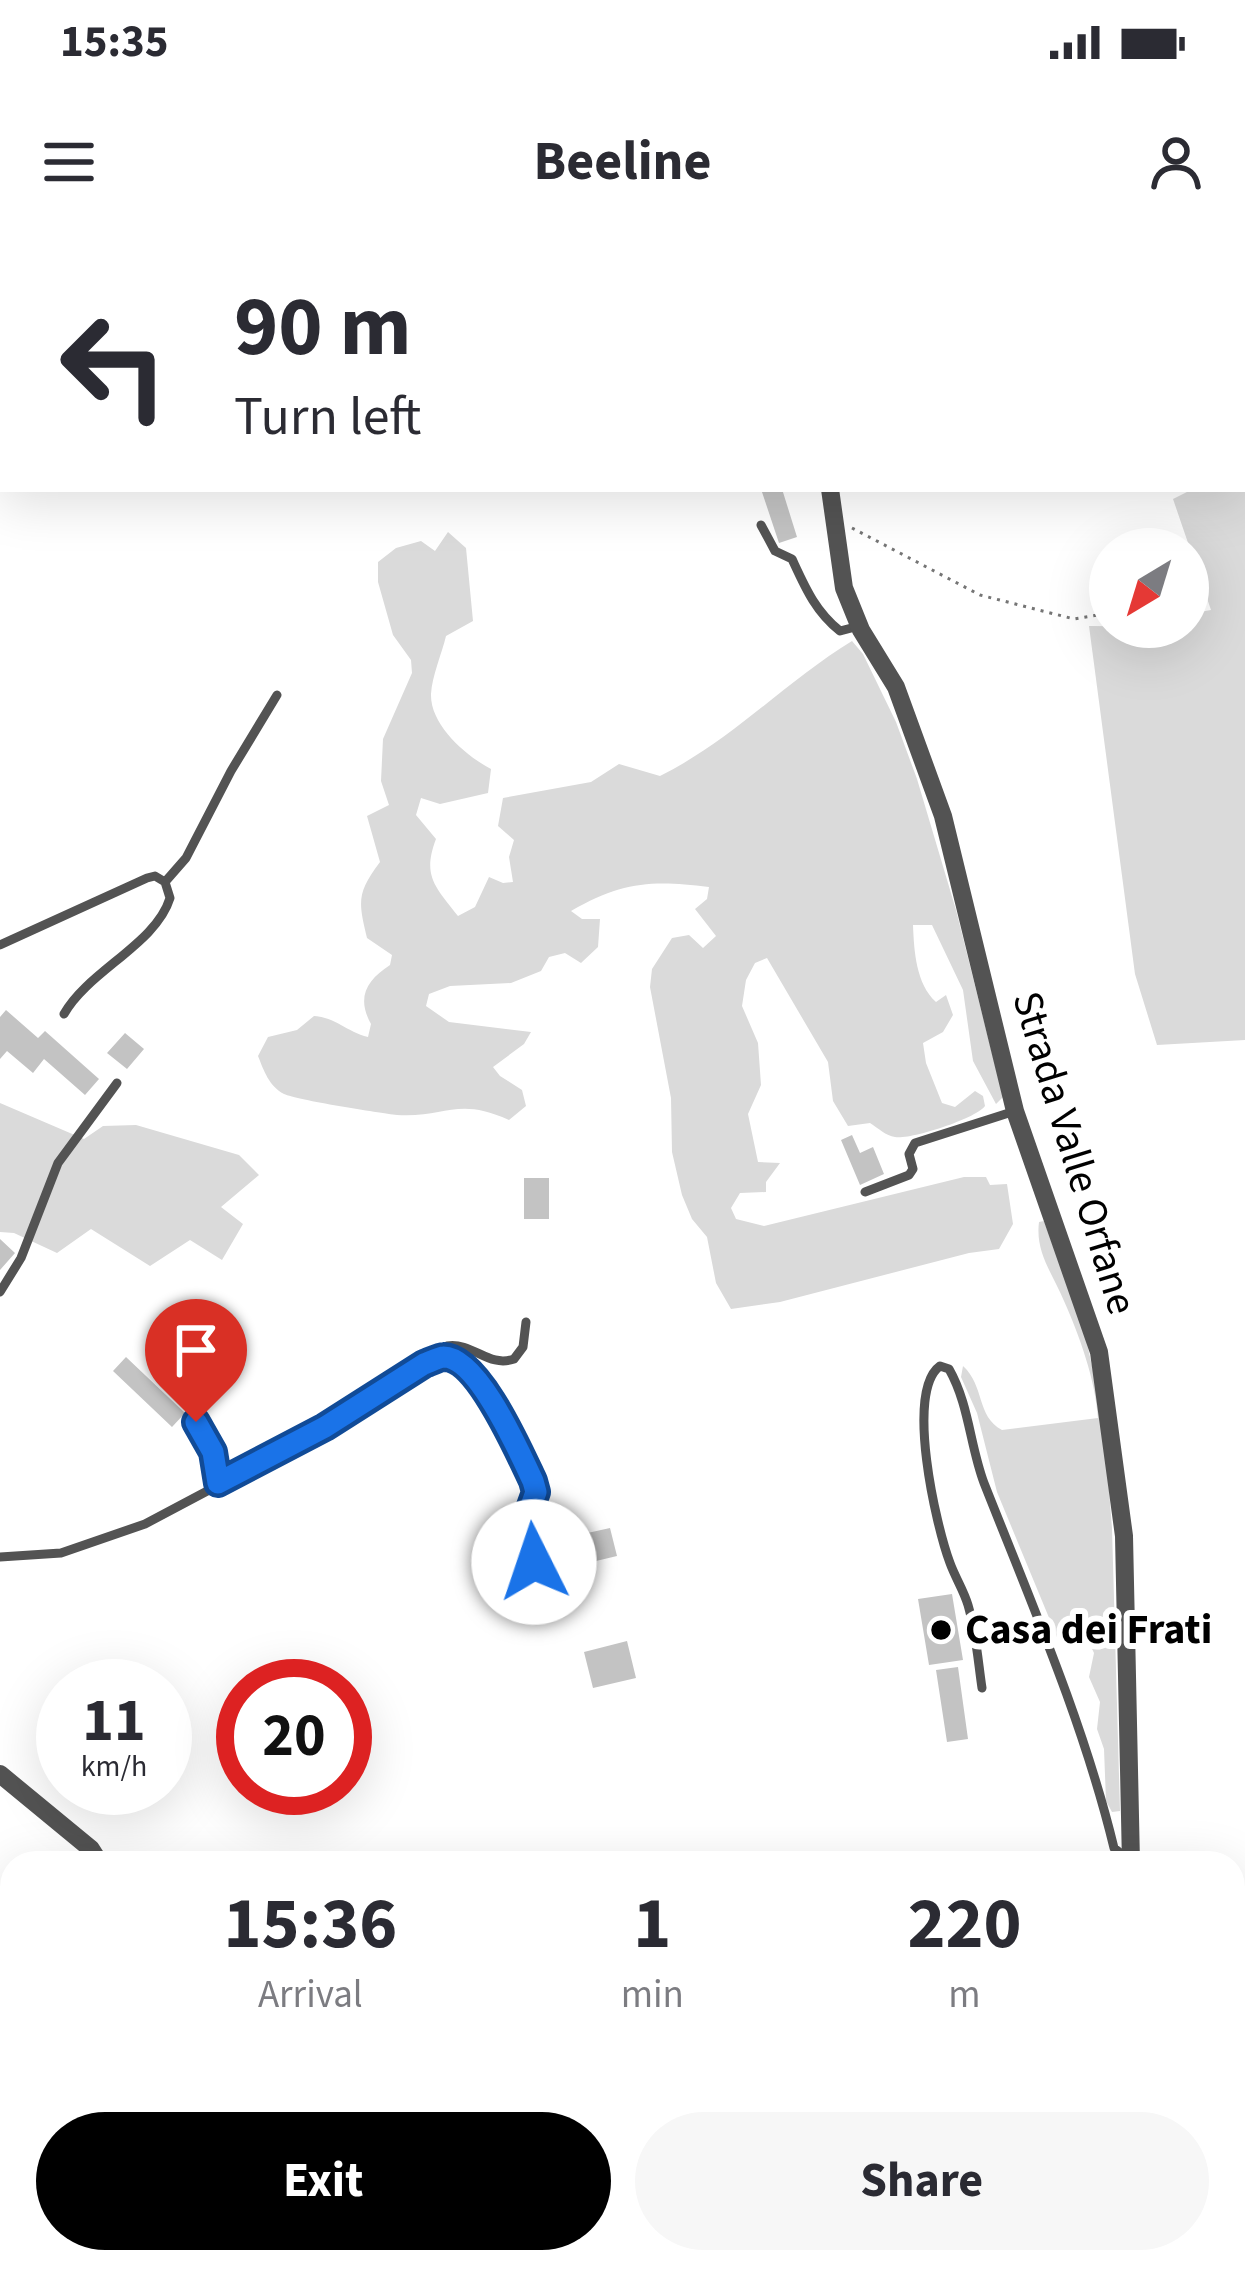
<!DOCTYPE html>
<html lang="en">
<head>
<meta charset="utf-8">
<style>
  body { margin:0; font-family:"Source Sans 3",sans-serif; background:#f7f7f7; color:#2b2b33; height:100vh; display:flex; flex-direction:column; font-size:45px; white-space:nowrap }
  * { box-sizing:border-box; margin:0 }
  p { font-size:39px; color:#7c7c81 }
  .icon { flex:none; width:66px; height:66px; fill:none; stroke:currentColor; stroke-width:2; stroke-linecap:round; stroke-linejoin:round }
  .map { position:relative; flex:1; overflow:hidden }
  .sheet { position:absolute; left:0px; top:1611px; width:1245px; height:423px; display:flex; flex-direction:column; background:#fff; border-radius:36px 36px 0 0; box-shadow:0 12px 48px #0002 }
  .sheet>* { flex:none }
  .top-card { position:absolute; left:0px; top:0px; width:1245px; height:252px; box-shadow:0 12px 48px #0002; background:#fff; color:#2b2b33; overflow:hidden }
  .needle { width:78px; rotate:218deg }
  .tools { position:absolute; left:1089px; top:288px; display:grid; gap:24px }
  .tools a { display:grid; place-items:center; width:120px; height:120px; border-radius:50%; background:#fff; box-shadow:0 12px 48px #0002; font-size:60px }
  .speed { position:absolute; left:36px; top:1419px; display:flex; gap:24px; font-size:60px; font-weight:700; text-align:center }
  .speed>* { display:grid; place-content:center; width:156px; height:156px; border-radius:50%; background:#fff; box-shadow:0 12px 48px #0002; line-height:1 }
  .speed small { font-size:30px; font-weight:400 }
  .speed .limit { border:18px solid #d22; background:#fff; color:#111 }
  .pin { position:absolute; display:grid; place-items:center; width:102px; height:102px; color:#fff; margin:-123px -51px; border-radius:50% 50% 50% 0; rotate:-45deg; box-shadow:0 0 12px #0007 }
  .pin .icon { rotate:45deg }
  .me { position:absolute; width:132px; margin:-66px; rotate:356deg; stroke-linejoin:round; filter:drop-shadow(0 0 9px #0008) }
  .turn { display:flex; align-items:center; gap:42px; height:252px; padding:0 36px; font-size:54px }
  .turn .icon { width:156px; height:156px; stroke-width:2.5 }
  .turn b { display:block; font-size:84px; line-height:102px }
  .eta { display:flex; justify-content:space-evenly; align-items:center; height:204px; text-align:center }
  .eta b { font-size:72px; font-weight:700; line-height:84px }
  .primary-button { display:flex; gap:24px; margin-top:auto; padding:24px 36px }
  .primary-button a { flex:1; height:138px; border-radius:72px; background:#000; color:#fff; font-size:48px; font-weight:700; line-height:138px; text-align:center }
  .primary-button a+a { background:#f7f7f7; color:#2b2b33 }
  .status { display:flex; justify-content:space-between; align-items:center; height:84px; padding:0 60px; background:#fff; direction:ltr }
  .status svg { height:33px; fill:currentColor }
  header { display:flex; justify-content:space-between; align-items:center; height:156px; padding:0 36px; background:#fff; font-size:54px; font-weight:700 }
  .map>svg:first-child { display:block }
</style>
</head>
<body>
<div class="status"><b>15:35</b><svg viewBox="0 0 49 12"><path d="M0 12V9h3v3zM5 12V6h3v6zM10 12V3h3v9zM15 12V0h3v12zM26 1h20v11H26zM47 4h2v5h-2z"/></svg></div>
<header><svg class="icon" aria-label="menu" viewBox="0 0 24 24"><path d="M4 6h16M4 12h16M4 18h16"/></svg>Beeline<svg class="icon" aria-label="person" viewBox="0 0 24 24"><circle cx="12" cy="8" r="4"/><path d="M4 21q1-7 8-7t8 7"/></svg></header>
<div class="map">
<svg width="1245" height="2033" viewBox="0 0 1245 2033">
  <rect width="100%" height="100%" fill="#fff"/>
  <path fill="#dadada" d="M 753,0 L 1195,0 L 1190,3 Z
    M 1245,224 L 1245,800 L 1157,805 L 1135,734 L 1089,386 L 1188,387 L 1188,374 L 1211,370 L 1173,259 L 1193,249 L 1242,249 Z
    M 448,292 L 466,308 L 473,381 L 446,396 C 442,413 432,436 431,454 C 430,485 466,516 491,529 L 488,553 L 440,564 L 421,558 L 416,575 L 436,599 C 422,636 435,646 458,676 L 475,667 L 489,637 L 503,643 L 513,642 L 509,617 L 514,600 L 498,586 L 503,558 L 591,542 L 619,524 L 660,536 C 731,501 785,442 852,401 L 863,414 L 896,482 L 917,539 L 956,670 L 1003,857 L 996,864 L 973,821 L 963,750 L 932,685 L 913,685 C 914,711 916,744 936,762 L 946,755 L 953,775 L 943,792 L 923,803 L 926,823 L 942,863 L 955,867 L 975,851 L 983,856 L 985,866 C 977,878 911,900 895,897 C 886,896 878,888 870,883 L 848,886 L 833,861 L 828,822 L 767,718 L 755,723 L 746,740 L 742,766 L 758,803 L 761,845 L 748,874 L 758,922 L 780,923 L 766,942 L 766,952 L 740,953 L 731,968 L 736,979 L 764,986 L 964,937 L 986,937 L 990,945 L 1007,944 L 1013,984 L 999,1009 L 969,1013 L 780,1062 L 731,1069 L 716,1043 L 707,997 L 692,979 L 682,955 L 672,912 L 671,858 L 650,747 L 652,729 L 672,698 L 689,695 L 703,708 L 716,696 L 695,669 L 707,659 L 709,647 C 651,640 622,642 571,671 L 582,679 L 600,679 L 598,707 L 581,723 L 565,713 L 549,717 L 541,731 L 511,743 L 450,746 L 429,754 L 426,766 L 449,782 L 531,792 L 524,804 L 493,827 L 500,836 L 522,850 L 526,866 L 509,880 C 457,856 446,878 397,875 C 380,873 297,860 284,854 C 269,846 264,831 258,816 L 268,797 L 297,790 L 314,776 C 335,777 347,792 368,797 L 371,784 C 356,757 367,740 390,725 L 392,715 L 367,698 C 358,661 357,653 380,622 L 367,576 L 389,565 L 381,541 L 383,499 L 412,433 L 411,420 L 393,395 L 378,342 L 378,322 L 396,308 L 421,301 L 435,311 Z
    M 0,863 L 84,899 L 103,886 L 136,885 L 239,915 L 259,935 L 221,967 L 243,984 L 222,1020 L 190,1000 L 150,1026 L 91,989 L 57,1013 L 14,993 L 0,992 Z
    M 1044,981 L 1085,1095 L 1103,1174 L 1112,1288 L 1120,1571 L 1112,1572 L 1106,1561 L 1104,1509 L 1097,1489 L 1100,1462 L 1089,1437 L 1094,1413 L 1085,1394 L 1057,1397 L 997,1252 L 977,1173 L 961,1137 L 963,1126 C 985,1146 976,1176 1002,1190 L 1098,1178 C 1095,1139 1080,1097 1064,1061 C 1053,1034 1035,1013 1039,982 Z"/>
  <path fill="#c3c3c3" d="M 761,249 L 782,249 L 797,297 L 779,303 Z
    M 6,770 L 38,798 L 45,791 L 99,839 L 85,855 L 44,819 L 33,833 L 7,811 L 0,819 L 0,777 Z
    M 125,793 L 144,809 L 127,829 L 107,813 Z
    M 852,895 L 860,913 L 873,907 L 884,934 L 860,945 L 841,900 Z
    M 524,938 L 549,938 L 549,979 L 524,979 Z
    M 0,999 L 15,1013 L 0,1030 Z
    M 126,1117 L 185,1173 L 172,1187 L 113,1131 Z
    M 610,1288 L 617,1316 L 575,1326 L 572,1313 L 578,1311 L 574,1296 Z
    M 558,1334 L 563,1362 L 543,1365 L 538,1337 Z
    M 952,1354 L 963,1420 L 929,1425 L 918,1359 Z
    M 627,1401 L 636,1438 L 593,1448 L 584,1412 Z
    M 958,1427 L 968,1499 L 947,1502 L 936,1430 Z
    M 12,1639 L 12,1672 L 0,1663 L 0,1654 Z
    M 1092,2022 L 1093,2033 L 1068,2033 L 1067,2023 Z"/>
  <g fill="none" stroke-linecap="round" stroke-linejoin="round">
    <path stroke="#757575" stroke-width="3" stroke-dasharray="3 6" stroke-linecap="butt" d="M 852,288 L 980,355 L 1074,379 L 1110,373"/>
    <path stroke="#535353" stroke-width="9" d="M 761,285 L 775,311 L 792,319 C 805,347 815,371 840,391 L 859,386
      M 165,642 L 186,618 L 231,531 L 277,455
      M 0,705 L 147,638 L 155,636 L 165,642
      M 64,774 C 88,731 156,704 170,658 L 165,642
      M 865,952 L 909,935 L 913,929 L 909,914 L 915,903 L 1015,871
      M 0,1052 L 21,1018 L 58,923 L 117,843
      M 440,1117 C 484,1124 515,1204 533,1241 L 536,1252 L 526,1280 L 544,1372
      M 196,1182 L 213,1212 L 219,1243
      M 0,1317 L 61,1313 L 145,1284 L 277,1214 L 440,1117 L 447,1106 C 473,1102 488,1128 514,1119 L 523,1107 L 526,1082
      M 982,1448 C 978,1421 976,1392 968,1365 C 964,1351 955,1337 950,1323 C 936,1286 905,1151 940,1126 L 949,1129 C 969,1164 970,1206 984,1243 C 1031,1362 1084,1484 1114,1608 L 1128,1619"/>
    <path stroke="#535353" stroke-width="18" d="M 746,0 L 747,3
      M 830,249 L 844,348 L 861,390 L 896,447 L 943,576 L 1015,871 L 1099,1112 L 1124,1296 L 1131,1623
      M 0,1534 L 91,1609 L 100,1623
      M 1233,1955 L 1245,1991
      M 252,2022 L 259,2033"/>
  </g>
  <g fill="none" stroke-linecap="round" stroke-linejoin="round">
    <defs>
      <path id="route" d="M 196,1182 L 213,1212 L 218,1243 L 325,1187 L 424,1124 C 427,1123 440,1117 443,1117 C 478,1116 520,1214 533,1241 L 536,1252 L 526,1280 L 534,1322"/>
    </defs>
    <use href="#route" stroke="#114b97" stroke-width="30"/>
    <use href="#route" stroke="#1a73e8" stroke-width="21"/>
  </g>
  <circle fill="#000" stroke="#fff" stroke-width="4.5" cx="941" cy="1390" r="12"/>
  <g text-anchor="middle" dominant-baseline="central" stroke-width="12" stroke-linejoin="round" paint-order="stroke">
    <g font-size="42" fill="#000" stroke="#fff">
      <text transform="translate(1074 913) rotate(73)">Strada Valle Orfane</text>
    </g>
    <g font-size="42" font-weight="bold" fill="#000" stroke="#fff" text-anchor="start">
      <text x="965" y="1390">Casa dei Frati</text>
    </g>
  </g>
</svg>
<div class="tools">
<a><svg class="needle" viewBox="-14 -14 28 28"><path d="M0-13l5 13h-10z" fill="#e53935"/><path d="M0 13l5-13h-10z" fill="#7c7c81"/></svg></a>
</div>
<div class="speed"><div>11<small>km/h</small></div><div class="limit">20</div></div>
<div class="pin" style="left:196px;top:1182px;background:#d93025"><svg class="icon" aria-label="arrive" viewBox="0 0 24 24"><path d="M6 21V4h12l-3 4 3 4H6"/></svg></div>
<svg class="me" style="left:534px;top:1322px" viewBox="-20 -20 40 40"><circle r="19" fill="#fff"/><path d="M0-13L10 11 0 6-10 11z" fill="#1a73e8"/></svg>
<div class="top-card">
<div class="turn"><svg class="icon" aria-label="left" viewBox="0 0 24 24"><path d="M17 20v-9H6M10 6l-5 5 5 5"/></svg><div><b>90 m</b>Turn left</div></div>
</div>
<section class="sheet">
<div class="eta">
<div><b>15:36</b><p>Arrival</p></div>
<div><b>1</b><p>min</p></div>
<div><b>220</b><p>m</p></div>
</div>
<div class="primary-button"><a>Exit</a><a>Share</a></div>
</section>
</div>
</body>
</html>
